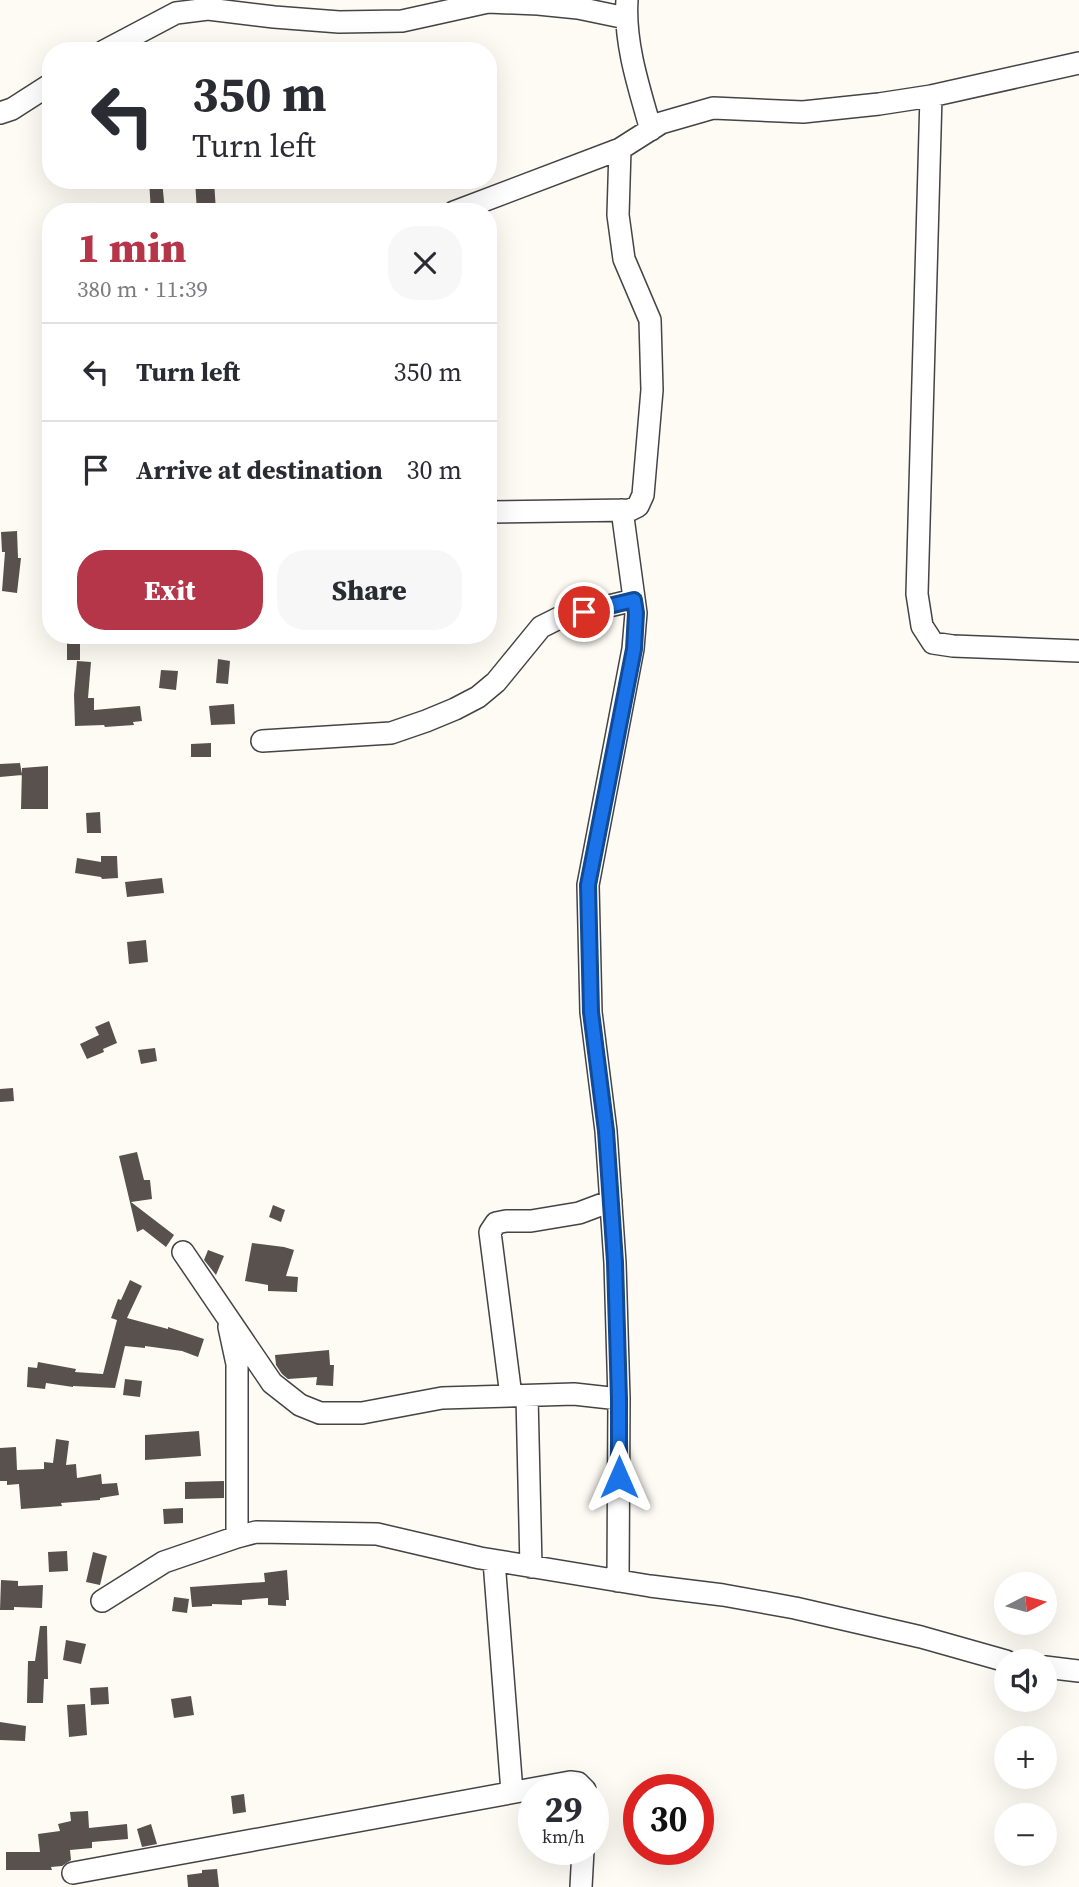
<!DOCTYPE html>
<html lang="en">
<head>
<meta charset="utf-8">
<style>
  body { margin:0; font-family:"Source Serif 4",serif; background:#f7f7f7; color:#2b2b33; height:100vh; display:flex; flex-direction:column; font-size:26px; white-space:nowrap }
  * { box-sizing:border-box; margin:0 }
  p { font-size:23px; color:#7c7c81 }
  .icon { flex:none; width:38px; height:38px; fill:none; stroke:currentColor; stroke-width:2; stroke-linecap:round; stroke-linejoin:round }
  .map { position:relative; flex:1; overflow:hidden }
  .side { position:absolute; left:42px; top:203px; width:455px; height:441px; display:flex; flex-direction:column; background:#fff; border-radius:28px; box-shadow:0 7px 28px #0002 }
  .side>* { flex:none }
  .banner { position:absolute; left:42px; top:42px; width:455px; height:147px; border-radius:28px; box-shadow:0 7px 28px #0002; background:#fff; color:#2b2b33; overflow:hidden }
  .needle { width:46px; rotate:84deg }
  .buttons { position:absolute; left:994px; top:1572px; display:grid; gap:14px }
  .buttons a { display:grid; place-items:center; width:63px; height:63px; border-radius:50%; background:#fff; box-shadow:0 7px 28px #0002; font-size:35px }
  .speed { position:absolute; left:518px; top:1774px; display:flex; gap:14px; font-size:35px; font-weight:700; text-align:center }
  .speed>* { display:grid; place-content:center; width:91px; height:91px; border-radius:50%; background:#fff; box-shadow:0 7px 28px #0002; line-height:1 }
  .speed small { font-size:18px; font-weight:400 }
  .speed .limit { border:10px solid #d22; background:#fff; color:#111 }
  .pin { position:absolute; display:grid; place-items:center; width:60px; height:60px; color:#fff; margin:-30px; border:4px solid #fff; border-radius:50%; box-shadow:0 2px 7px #0007 }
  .me { position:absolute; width:77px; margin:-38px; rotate:0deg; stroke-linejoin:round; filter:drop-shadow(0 0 5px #0008) }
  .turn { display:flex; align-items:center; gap:24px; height:147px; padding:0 35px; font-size:32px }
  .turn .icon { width:91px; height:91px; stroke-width:2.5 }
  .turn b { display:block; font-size:49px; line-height:60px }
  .round { display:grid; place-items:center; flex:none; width:74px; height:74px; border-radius:28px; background:#f7f7f7 }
  .headline { display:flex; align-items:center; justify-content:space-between; height:119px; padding:0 35px }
  h1 { font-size:42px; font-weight:800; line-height:52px; color:#b53549 }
  .action { display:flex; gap:14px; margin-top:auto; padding:14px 35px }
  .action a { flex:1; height:80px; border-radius:28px; background:#b53549; color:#fff; font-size:28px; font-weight:800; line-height:80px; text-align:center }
  .action a+a { background:#f7f7f7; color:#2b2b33 }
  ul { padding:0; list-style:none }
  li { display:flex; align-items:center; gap:21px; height:98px; padding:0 35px; border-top:2px solid #e1e1e2 }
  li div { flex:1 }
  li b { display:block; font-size:26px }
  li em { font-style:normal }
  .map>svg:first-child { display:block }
</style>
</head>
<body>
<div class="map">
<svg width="1079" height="1887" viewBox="0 0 1079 1887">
  <rect width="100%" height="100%" fill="#fefbf5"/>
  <path fill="#58514e" d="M 149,180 L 162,180 L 165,212 L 151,212 Z
    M 195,180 L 214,180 L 216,212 L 197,212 Z
    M 17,531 L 18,558 L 21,558 L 17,593 L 2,591 L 5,552 L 2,552 L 1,532 Z
    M 67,637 L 80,637 L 80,660 L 67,660 Z
    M 218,659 L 230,661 L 228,684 L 216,683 Z
    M 77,661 L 91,662 L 88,698 L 94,698 L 94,710 L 140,706 L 142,721 L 133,722 L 134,725 L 105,727 L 104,725 L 75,726 L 74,695 Z
    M 161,670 L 178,671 L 176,690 L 159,688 Z
    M 234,704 L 235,724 L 211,725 L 209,706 Z
    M 211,743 L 211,757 L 191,757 L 191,744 Z
    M 20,763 L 22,775 L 0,777 L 0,764 Z
    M 48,766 L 48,809 L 21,809 L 22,768 Z
    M 100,812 L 101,833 L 87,833 L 86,813 Z
    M 101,856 L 117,856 L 118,878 L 102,879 L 101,877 L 75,873 L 77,858 L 101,862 Z
    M 162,878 L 164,893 L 127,897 L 125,882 Z
    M 146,940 L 148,962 L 129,964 L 127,942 Z
    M 109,1021 L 117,1043 L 103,1049 L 104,1052 L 87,1059 L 80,1044 L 99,1035 L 95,1027 Z
    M 155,1048 L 157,1061 L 141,1064 L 138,1050 Z
    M 13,1088 L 14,1101 L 0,1102 L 0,1089 Z
    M 137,1152 L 144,1180 L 150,1180 L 152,1199 L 131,1202 L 174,1235 L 166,1247 L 143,1229 L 137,1232 L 119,1156 Z
    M 273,1205 L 285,1210 L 281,1222 L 269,1217 Z
    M 252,1243 L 284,1247 L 294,1250 L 286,1276 L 298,1277 L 297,1292 L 268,1291 L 268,1285 L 245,1281 Z
    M 208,1250 L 224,1256 L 216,1275 L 204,1260 Z
    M 130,1280 L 142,1286 L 127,1318 L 168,1329 L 168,1327 L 204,1339 L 198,1357 L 182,1351 L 145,1346 L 145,1348 L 125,1346 L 115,1388 L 73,1386 L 73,1387 L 46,1383 L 45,1389 L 27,1387 L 28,1367 L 37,1368 L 38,1362 L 76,1369 L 75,1372 L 103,1374 L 117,1320 L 111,1318 L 118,1299 L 121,1300 Z
    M 329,1350 L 330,1365 L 334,1365 L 333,1386 L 316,1385 L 317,1377 L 288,1379 L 282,1374 L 276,1365 L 275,1355 Z
    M 125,1379 L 142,1381 L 140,1397 L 123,1395 Z
    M 199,1431 L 201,1456 L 145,1460 L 145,1435 Z
    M 56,1439 L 69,1441 L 66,1465 L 76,1464 L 77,1478 L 101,1474 L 102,1484 L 117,1483 L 119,1495 L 100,1498 L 100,1500 L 61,1503 L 62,1506 L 21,1509 L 19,1484 L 7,1485 L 7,1481 L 0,1481 L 0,1448 L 16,1447 L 17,1470 L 44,1469 L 44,1462 L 53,1463 Z
    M 224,1481 L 224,1498 L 185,1499 L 185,1482 Z
    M 183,1508 L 183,1523 L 164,1524 L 163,1509 Z
    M 67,1551 L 68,1571 L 49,1572 L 48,1552 Z
    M 93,1552 L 107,1556 L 100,1585 L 86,1582 Z
    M 287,1570 L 289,1600 L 286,1600 L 286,1606 L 268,1605 L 268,1598 L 242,1600 L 242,1605 L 212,1604 L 212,1606 L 192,1607 L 190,1587 L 265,1582 L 264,1573 Z
    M 1,1580 L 18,1581 L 18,1586 L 43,1585 L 42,1608 L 14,1607 L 14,1610 L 0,1610 Z
    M 174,1597 L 189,1599 L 187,1613 L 172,1611 Z
    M 40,1626 L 47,1626 L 48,1679 L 44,1679 L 43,1703 L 27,1703 L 28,1661 L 35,1661 Z
    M 66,1640 L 86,1644 L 81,1664 L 63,1660 Z
    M 108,1687 L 109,1704 L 91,1705 L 90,1688 Z
    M 191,1696 L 194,1715 L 174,1718 L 171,1699 Z
    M 85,1704 L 87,1735 L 69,1737 L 67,1705 Z
    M 0,1722 L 26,1726 L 25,1741 L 0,1740 Z
    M 244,1794 L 246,1812 L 233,1814 L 231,1796 Z
    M 88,1811 L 89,1828 L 127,1824 L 128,1839 L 92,1842 L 92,1848 L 70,1850 L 71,1860 L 62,1866 L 51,1867 L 52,1870 L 6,1870 L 6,1852 L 40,1852 L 38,1834 L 60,1831 L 58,1824 L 71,1821 L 70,1812 Z
    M 151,1824 L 157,1844 L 142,1847 L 137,1829 Z
    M 217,1869 L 219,1887 L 188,1887 L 187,1875 L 202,1873 L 202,1870 Z"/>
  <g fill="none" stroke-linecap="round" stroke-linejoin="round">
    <defs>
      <path id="minor" d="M 627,0 C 624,43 639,88 651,130
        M 104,51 L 176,13 L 208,9 L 274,17 L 339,22 L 402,21 L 488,2 L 538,4 L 578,8 L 626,18
        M 931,96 L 917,594 L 922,626 L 933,643 L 953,646 L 1079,651
        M 0,113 L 12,109 L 51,84
        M 454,212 L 620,149 L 661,123 L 713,108 L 803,112 L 879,104 L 931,96 L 1079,63
        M 488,512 L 630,510 L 638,506 L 643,495 L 652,390 L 650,320 L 624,259 L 618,215 L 620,149
        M 262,741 L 391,733 L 426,721 L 455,709 L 478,697 L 496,682 L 541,627 L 559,618 L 634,600
        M 183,1252 L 272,1383 L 300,1405 L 320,1413 L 362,1413 L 442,1398 L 574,1394 L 619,1399
        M 229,1327 L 237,1364 L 237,1537
        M 511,1396 L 490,1232 L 496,1223 L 506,1221 L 531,1221 L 579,1213 L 611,1201
        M 527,1396 L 531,1567
        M 494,1561 L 512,1792
        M 618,1581 L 619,1399 L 615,1263 L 606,1131 L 591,1012 L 588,885 L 633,649 L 636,613 L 622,510
        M 102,1601 L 164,1562 L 237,1537 L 256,1532 L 377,1534 L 480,1558 L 650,1586 L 723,1595 L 795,1608 L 921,1637 L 1006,1661
        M 1045,1667 L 1079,1671
        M 73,1873 L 570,1782 L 578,1783 L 585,1790
        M 581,1887 L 583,1850"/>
    </defs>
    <use href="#minor" stroke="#444" stroke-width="24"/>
    <use href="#minor" stroke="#fff" stroke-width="21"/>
  </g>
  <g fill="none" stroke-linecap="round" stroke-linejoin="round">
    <defs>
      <path id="route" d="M 584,612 L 634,600 L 636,613 L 634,649 L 588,885 L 591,1012 L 606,1131 L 615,1262 L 619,1399 L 619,1477"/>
    </defs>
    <use href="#route" stroke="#114b97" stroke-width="18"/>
    <use href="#route" stroke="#1a73e8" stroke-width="12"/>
  </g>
</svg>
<div class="buttons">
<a><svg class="needle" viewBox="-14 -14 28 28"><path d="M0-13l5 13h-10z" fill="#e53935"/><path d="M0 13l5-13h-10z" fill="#7c7c81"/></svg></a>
<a><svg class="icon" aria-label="sound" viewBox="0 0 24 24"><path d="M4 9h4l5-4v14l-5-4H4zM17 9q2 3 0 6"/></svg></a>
<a>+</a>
<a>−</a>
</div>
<div class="speed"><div>29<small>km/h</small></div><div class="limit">30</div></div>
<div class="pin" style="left:584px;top:612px;background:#d93025"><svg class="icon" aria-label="arrive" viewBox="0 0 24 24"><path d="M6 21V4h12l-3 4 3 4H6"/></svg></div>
<svg class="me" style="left:619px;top:1477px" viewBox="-20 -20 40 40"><path d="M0-17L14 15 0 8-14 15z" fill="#1a73e8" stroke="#fff" stroke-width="4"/></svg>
<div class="banner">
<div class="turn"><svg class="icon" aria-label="left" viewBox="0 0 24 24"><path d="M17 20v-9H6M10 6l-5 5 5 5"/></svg><div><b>350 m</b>Turn left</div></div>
</div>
<section class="side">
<div class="headline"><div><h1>1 min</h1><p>380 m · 11:39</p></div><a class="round"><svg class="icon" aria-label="close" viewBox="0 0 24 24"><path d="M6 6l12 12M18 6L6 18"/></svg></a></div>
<ul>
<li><svg class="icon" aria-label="left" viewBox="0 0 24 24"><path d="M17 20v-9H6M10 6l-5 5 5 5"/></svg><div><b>Turn left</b></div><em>350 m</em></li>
<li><svg class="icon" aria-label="arrive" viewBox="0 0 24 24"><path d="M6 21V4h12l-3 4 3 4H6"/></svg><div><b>Arrive at destination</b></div><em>30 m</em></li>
</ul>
<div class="action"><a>Exit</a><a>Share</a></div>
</section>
</div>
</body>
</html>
